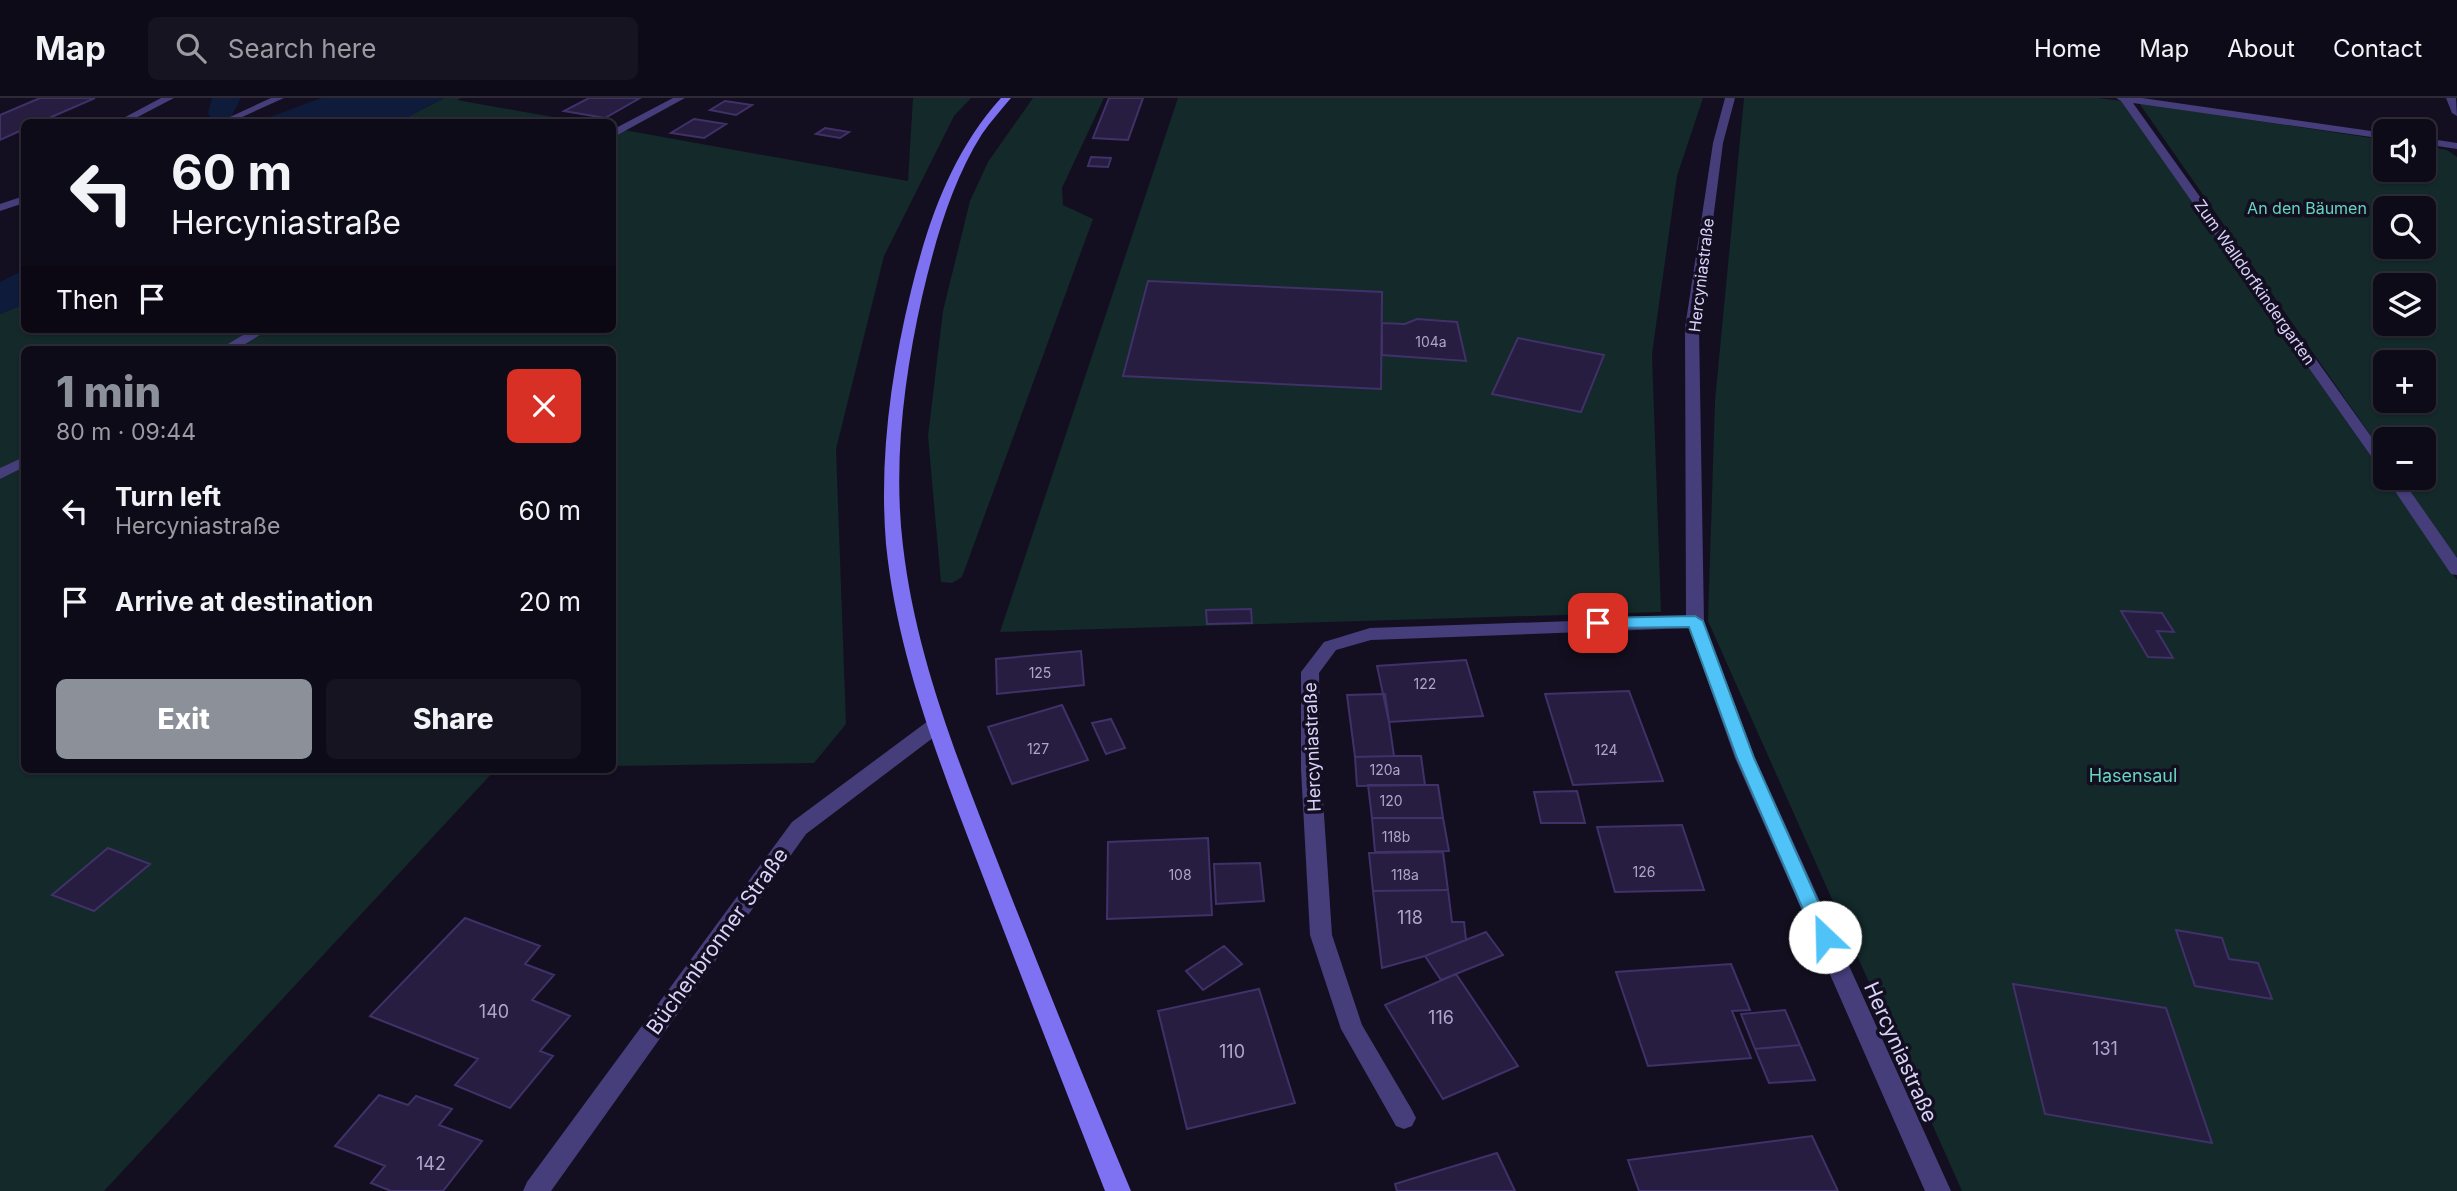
<!DOCTYPE html>
<html lang="en">
<head>
<meta charset="utf-8">
<style>
  body { margin:0; font-family:Inter,sans-serif; background:#171421; color:#f1f3f6; height:100vh; display:flex; flex-direction:column; font-size:26px; white-space:nowrap }
  * { box-sizing:border-box; margin:0 }
  p { font-size:23px; color:#9b9ba2 }
  .icon { flex:none; width:38px; height:38px; fill:none; stroke:currentColor; stroke-width:2; stroke-linecap:round; stroke-linejoin:round }
  .map { position:relative; flex:1; overflow:hidden }
  .side { position:absolute; left:21px; top:248px; width:595px; height:427px; display:flex; flex-direction:column; background:#0e0b18; border-radius:10px; box-shadow:0 2px 5px #0004,0 0 0 2px #2e2b37 }
  .side>* { flex:none }
  .top-card { position:absolute; left:21px; top:21px; width:595px; height:214px; border-radius:10px; box-shadow:0 2px 5px #0004,0 0 0 2px #2e2b37; background:#0e0b18; color:#f1f3f6; overflow:hidden }
  .controls { position:absolute; left:2373px; top:21px; display:grid; gap:14px }
  .controls a { display:grid; place-items:center; width:63px; height:63px; border-radius:10px; background:#0e0b18; box-shadow:0 2px 5px #0004,0 0 0 2px #2e2b37; font-size:35px }
  .pin { position:absolute; display:grid; place-items:center; width:60px; height:60px; color:#fff; margin:-30px; border-radius:14px; box-shadow:0 4px 10px #0006 }
  .me { position:absolute; width:77px; margin:-38px; rotate:336deg; stroke-linejoin:round; filter:drop-shadow(0 0 5px #0008) }
  .turn { display:flex; align-items:center; gap:24px; height:147px; padding:0 35px; font-size:32px }
  .turn .icon { width:91px; height:91px; stroke-width:2.5 }
  .turn b { display:block; font-size:49px; line-height:60px }
  .then { display:flex; align-items:center; height:66px; padding:0 35px; background:#0003; gap:14px; font-size:26px }
  .round { display:grid; place-items:center; flex:none; width:74px; height:74px; border-radius:10px; background:#171421 }
  .head { display:flex; align-items:center; justify-content:space-between; height:119px; padding:0 35px }
  h1 { font-size:42px; font-weight:800; line-height:52px; color:#8c9099 }
  .action { display:flex; gap:14px; margin-top:auto; padding:14px 35px }
  .action a { flex:1; height:80px; border-radius:10px; background:#8c9099; color:#fff; font-size:28px; font-weight:800; line-height:80px; text-align:center }
  .action a+a { background:#171421; color:#f1f3f6 }
  ul { padding:0; list-style:none }
  li { display:flex; align-items:center; gap:21px; height:91px; padding:0 35px }
  li div { flex:1 }
  li b { display:block; font-size:26px }
  li em { font-style:normal }
  header { display:flex; align-items:center; gap:42px; box-sizing:border-box; height:98px; padding:0 35px; background:#0e0b18; border-bottom:2px solid #2e2b37 }
  header strong { font-size:33px }
  nav { display:flex; gap:38px; margin-inline-start:auto; font-size:24px }
  .search { width:490px; height:63px; background:#171421; display:flex; align-items:center; gap:18px; box-sizing:border-box; padding:0 24px; border-radius:10px; color:#9b9ba2; font-size:26px }
  .map>svg:first-child { display:block }
</style>
</head>
<body>
<header>
<strong>Map</strong>
<div class="search"><svg class="icon" aria-label="search" viewBox="0 0 24 24"><circle cx="10" cy="10" r="6"/><path d="M15 15l6 6"/></svg>Search here</div>
<nav><a>Home</a><a>Map</a><a>About</a><a>Contact</a></nav>
</header>
<div class="map">
<svg width="2457" height="1093" viewBox="0 0 2457 1093">
  <rect width="100%" height="100%" fill="#130f20"/>
  <path fill="#13292a" fill-rule="evenodd" d="M 444,0 L 461,0 L 457,2 L 581,24 L 398,24 Z
    M 913,0 L 971,0 L 954,18 L 884,158 L 836,351 L 846,626 L 814,665 L 613,668 L 612,252 L 24,252 L 24,672 L 495,672 L 104,1093 L 0,1093 L 0,216 L 24,206 L 24,231 L 612,231 L 613,30 L 908,83 Z
    M 1033,0 L 1104,0 L 1062,90 L 1063,107 L 1093,121 L 962,479 L 952,485 L 941,484 L 928,338 L 943,213 L 970,103 L 988,64 Z
    M 1178,0 L 1703,0 L 1677,78 L 1652,256 L 1661,514 L 1000,534 Z
    M 1744,0 L 2098,0 L 2123,3 L 2457,482 L 2457,1093 L 1962,1093 L 1708,523 L 1715,303 Z
    M 2139,5 L 2385,42 L 2385,72 L 2424,72 L 2424,48 L 2447,52 L 2457,59 L 2457,461 L 2400,380 L 2424,380 L 2424,341 L 2385,341 L 2385,358 ZM 2385,110 L 2424,110 L 2424,149 L 2385,149 ZM 2385,187 L 2424,187 L 2424,226 L 2385,226 ZM 2385,264 L 2424,264 L 2424,303 L 2385,303 Z"/>
  <path fill="#0e1b3b" d="M 321,0 L 444,0 L 398,24 L 257,24 Z
    M 24,172 L 24,206 L 0,216 L 0,184 Z"/>
  <g fill="none" stroke-linecap="round" stroke-linejoin="round">
    <path fill="#0e1b3b" fill-rule="evenodd" d="M 212,0 L 241,0 L 230,21 L 221,23 L 212,21 L 208,15 Z"/>
  </g>
  <path fill="#261d40" stroke="#403169" stroke-width="2" d="M 40,0 L 95,0 L 40,24 L 24,24 L 24,31 L 0,42 L 0,17 Z
    M 589,0 L 640,0 L 605,20 L 564,13 Z
    M 1109,0 L 1143,0 L 1128,42 L 1093,40 Z
    M 725,3 L 752,7 L 736,17 L 710,12 Z
    M 694,21 L 726,26 L 704,40 L 671,35 Z
    M 825,30 L 849,34 L 840,40 L 816,36 Z
    M 1091,59 L 1111,60 L 1108,69 L 1088,68 Z
    M 1148,183 L 1382,194 L 1381,291 L 1123,278 Z
    M 1417,221 L 1457,224 L 1466,263 L 1382,257 L 1382,225 L 1405,226 Z
    M 1518,240 L 1604,257 L 1581,314 L 1492,296 Z
    M 1251,511 L 1252,525 L 1207,526 L 1206,512 Z
    M 2121,513 L 2162,515 L 2174,534 L 2157,533 L 2173,560 L 2148,559 Z
    M 1081,553 L 1084,587 L 997,596 L 996,561 Z
    M 1466,562 L 1483,618 L 1389,624 L 1377,568 Z
    M 1629,593 L 1663,683 L 1573,687 L 1545,596 Z
    M 1385,596 L 1394,658 L 1355,659 L 1347,597 Z
    M 1062,607 L 1088,662 L 1012,686 L 988,629 Z
    M 1111,621 L 1125,650 L 1106,656 L 1092,625 Z
    M 1394,658 L 1421,658 L 1425,687 L 1357,688 L 1355,659 Z
    M 1368,687 L 1438,687 L 1443,720 L 1372,720 Z
    M 1577,693 L 1585,725 L 1541,725 L 1534,694 Z
    M 1372,720 L 1443,720 L 1449,753 L 1375,754 Z
    M 1682,727 L 1704,792 L 1615,794 L 1597,729 Z
    M 1208,740 L 1212,817 L 1107,821 L 1108,744 Z
    M 108,750 L 150,766 L 94,813 L 52,797 Z
    M 1443,754 L 1448,792 L 1373,793 L 1369,755 Z
    M 1260,765 L 1264,803 L 1216,806 L 1214,766 Z
    M 1448,792 L 1452,824 L 1464,824 L 1466,842 L 1425,858 L 1382,870 L 1373,793 Z
    M 465,820 L 540,848 L 525,866 L 554,877 L 532,902 L 570,918 L 540,953 L 553,958 L 510,1010 L 455,987 L 478,961 L 370,918 Z
    M 2176,832 L 2222,840 L 2229,861 L 2258,865 L 2272,901 L 2195,888 Z
    M 1486,834 L 1503,857 L 1441,882 L 1425,858 Z
    M 1224,848 L 1242,866 L 1203,892 L 1186,873 Z
    M 1731,866 L 1750,912 L 1732,913 L 1751,960 L 1648,968 L 1616,874 Z
    M 1456,876 L 1518,968 L 1443,1001 L 1385,907 Z
    M 2013,886 L 2166,910 L 2212,1045 L 2045,1016 Z
    M 1259,891 L 1295,1005 L 1187,1031 L 1158,913 Z
    M 1785,912 L 1800,947 L 1755,951 L 1741,916 Z
    M 1800,947 L 1815,982 L 1769,985 L 1755,951 Z
    M 379,997 L 408,1007 L 416,998 L 452,1011 L 439,1027 L 482,1043 L 443,1093 L 391,1093 L 371,1085 L 385,1068 L 335,1048 Z
    M 1812,1038 L 1838,1093 L 1639,1093 L 1628,1062 Z
    M 1497,1055 L 1515,1093 L 1397,1093 L 1395,1086 Z"/>
  <g fill="none" stroke-linecap="round" stroke-linejoin="round">
    <path fill="#453e7b" fill-rule="evenodd" d="M 161,0 L 174,0 L 128,24 L 116,24 Z
      M 673,0 L 685,0 L 612,40 L 612,32 Z
      M 1725,0 L 1735,0 L 1723,45 L 1699,230 L 1704,524 L 1755,660 L 1951,1093 L 1925,1093 L 1735,660 L 1689,530 L 1371,542 L 1336,552 L 1319,575 L 1321,671 L 1332,837 L 1362,927 L 1412,1012 L 1416,1020 L 1412,1028 L 1404,1031 L 1396,1028 L 1341,931 L 1310,837 L 1301,671 L 1301,574 L 1324,544 L 1370,530 L 1686,519 L 1685,230 L 1713,45 Z
      M 2116,0 L 2142,0 L 2385,35 L 2385,41 L 2133,5 L 2385,358 L 2385,372 L 2380,371 L 2121,3 Z
      M 2446,0 L 2456,0 L 2457,18 L 2452,15 Z
      M 2424,40 L 2457,45 L 2457,51 L 2424,46 Z
      M 253,231 L 270,231 L 235,252 L 218,252 Z
      M 24,359 L 24,369 L 0,381 L 0,370 Z
      M 2386,380 L 2401,380 L 2457,460 L 2457,477 L 2451,476 Z
      M 935,621 L 942,623 L 944,628 L 942,633 L 806,736 L 551,1093 L 523,1093 L 527,1084 L 792,724 L 928,623 Z"/>
    <path fill="#453e7b" fill-rule="evenodd" d="M 271,0 L 284,0 L 231,24 L 219,24 Z
      M 24,98 L 24,105 L 0,113 L 0,106 Z"/>
    <path fill="#7e72f2" fill-rule="evenodd" d="M 1001,0 L 1011,0 C 1001,12 991,23 982,36 C 951,85 935,144 922,199 C 904,279 893,366 903,448 C 916,560 959,665 1000,770 C 1042,878 1086,985 1131,1093 L 1105,1093 C 1062,983 1019,873 977,763 C 938,661 897,556 886,446 C 879,361 891,275 911,193 C 928,123 952,54 1001,0 Z"/>
  </g>
  <path fill="#4fc3f7" stroke="#337fa1" stroke-width="2" d="M 1695,518 L 1703,523 L 1754,660 L 1834,839 L 1831,844 L 1825,847 L 1818,844 L 1815,839 L 1737,660 L 1689,529 L 1598,530 L 1590,525 L 1598,520 Z"/>
  <g text-anchor="middle" dominant-baseline="central" stroke-width="7" stroke-linejoin="round" paint-order="stroke">
    <g font-size="14" fill="#ada5cc">
      <text x="1431" y="243">104a</text>
      <text x="1040" y="574">125</text>
      <text x="1425" y="585">122</text>
      <text x="1038" y="650">127</text>
      <text x="1606" y="651">124</text>
      <text x="1385" y="671">120a</text>
      <text x="1391" y="702">120</text>
      <text x="1396" y="738">118b</text>
      <text x="1644" y="773">126</text>
      <text x="1180" y="776">108</text>
      <text x="1405" y="776">118a</text>
    </g>
    <g font-size="16" fill="#65d4c0" stroke="#130f20">
      <text x="2307" y="110">An den Bäumen</text>
    </g>
    <g font-size="16" fill="#dad2fb" stroke="#130f20">
      <text transform="translate(1701 177) rotate(-83)">Hercyniastraße</text>
      <text transform="translate(2255 184) rotate(55)">Zum Walldorfkindergarten</text>
    </g>
    <g font-size="18" fill="#dad2fb" stroke="#130f20">
      <text transform="translate(1312 649) rotate(-92)">Hercyniastraße</text>
    </g>
    <g font-size="18" fill="#65d4c0" stroke="#130f20">
      <text x="2133" y="677">Hasensaul</text>
    </g>
    <g font-size="18" fill="#ada5cc">
      <text x="1410" y="819">118</text>
      <text x="494" y="913">140</text>
      <text x="1441" y="919">116</text>
      <text x="2105" y="950">131</text>
      <text x="1232" y="953">110</text>
      <text x="431" y="1065">142</text>
    </g>
    <g font-size="21" fill="#dad2fb" stroke="#130f20">
      <text transform="translate(717 843) rotate(-54)">Büchenbronner Straße</text>
      <text transform="translate(1901 954) rotate(66)">Hercyniastraße</text>
    </g>
  </g>
</svg>
<div class="controls">
<a><svg class="icon" aria-label="sound" viewBox="0 0 24 24"><path d="M4 9h4l5-4v14l-5-4H4zM17 9q2 3 0 6"/></svg></a>
<a><svg class="icon" aria-label="search" viewBox="0 0 24 24"><circle cx="10" cy="10" r="6"/><path d="M15 15l6 6"/></svg></a>
<a><svg class="icon" aria-label="layers" viewBox="0 0 24 24"><path d="M12 4l9 5-9 5-9-5zM3 14l9 5 9-5"/></svg></a>
<a>+</a>
<a>−</a>
</div>
<div class="pin" style="left:1598px;top:525px;background:#d93025"><svg class="icon" aria-label="arrive" viewBox="0 0 24 24"><path d="M6 21V4h12l-3 4 3 4H6"/></svg></div>
<svg class="me" style="left:1825px;top:839px" viewBox="-20 -20 40 40"><circle r="19" fill="#fff"/><path d="M0-13L10 11 0 6-10 11z" fill="#4fc3f7"/></svg>
<div class="top-card">
<div class="turn"><svg class="icon" aria-label="left" viewBox="0 0 24 24"><path d="M17 20v-9H6M10 6l-5 5 5 5"/></svg><div><b>60 m</b>Hercyniastraße</div></div>
<div class="then">Then<svg class="icon" aria-label="arrive" viewBox="0 0 24 24"><path d="M6 21V4h12l-3 4 3 4H6"/></svg></div>
</div>
<section class="side">
<div class="head"><div><h1>1 min</h1><p>80 m · 09:44</p></div><a class="round" style="background:#d93025;color:#fff"><svg class="icon" aria-label="close" viewBox="0 0 24 24"><path d="M6 6l12 12M18 6L6 18"/></svg></a></div>
<ul>
<li><svg class="icon" aria-label="left" viewBox="0 0 24 24"><path d="M17 20v-9H6M10 6l-5 5 5 5"/></svg><div><b>Turn left</b><p>Hercyniastraße</p></div><em>60 m</em></li>
<li><svg class="icon" aria-label="arrive" viewBox="0 0 24 24"><path d="M6 21V4h12l-3 4 3 4H6"/></svg><div><b>Arrive at destination</b></div><em>20 m</em></li>
</ul>
<div class="action"><a>Exit</a><a>Share</a></div>
</section>
</div>
</body>
</html>
